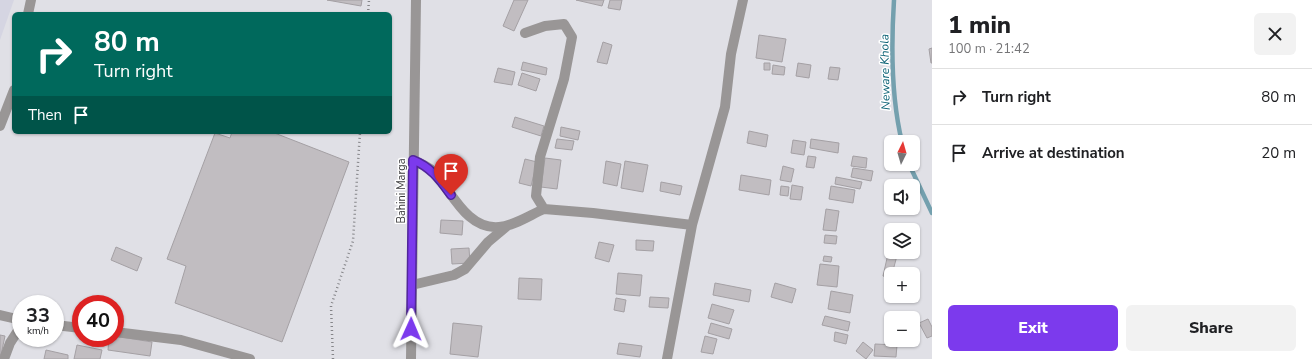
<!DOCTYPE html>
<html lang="en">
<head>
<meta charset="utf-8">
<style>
  body { margin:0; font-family:"Nunito Sans",sans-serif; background:#f2f2f2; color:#202124; height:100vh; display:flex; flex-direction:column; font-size:15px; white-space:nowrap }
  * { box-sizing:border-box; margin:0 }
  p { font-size:13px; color:#757577 }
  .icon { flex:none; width:22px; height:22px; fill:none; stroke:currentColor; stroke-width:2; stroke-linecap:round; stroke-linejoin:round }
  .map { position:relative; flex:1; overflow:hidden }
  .side { display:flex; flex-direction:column; background:#fff; width:380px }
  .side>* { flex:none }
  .top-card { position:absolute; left:12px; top:12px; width:380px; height:122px; border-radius:6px; box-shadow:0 1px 3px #0004; background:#00695c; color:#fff; overflow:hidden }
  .needle { width:26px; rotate:5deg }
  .fabs { position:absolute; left:884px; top:135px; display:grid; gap:8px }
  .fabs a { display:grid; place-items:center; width:36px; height:36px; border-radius:6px; background:#fff; box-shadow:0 1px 3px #0004; font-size:20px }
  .speed { position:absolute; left:12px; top:295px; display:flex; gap:8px; font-size:20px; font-weight:700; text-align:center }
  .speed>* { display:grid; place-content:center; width:52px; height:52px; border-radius:50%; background:#fff; box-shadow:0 1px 3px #0004; line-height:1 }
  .speed small { font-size:10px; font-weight:400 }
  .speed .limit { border:6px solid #d22; background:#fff; color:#111 }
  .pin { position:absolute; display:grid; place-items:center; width:34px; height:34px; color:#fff; margin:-41px -17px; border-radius:50% 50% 50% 0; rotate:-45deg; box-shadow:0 0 4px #0007 }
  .pin .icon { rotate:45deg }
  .me { position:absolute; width:44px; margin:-22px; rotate:1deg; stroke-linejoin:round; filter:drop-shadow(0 0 3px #0008) }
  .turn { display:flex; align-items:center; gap:14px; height:84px; padding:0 16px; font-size:18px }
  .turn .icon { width:52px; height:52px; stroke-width:2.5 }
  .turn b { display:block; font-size:28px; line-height:34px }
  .then { display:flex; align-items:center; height:38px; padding:0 16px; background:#0003; gap:8px; font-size:15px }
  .round { display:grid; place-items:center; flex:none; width:42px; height:42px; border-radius:6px; background:#f2f2f2 }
  .headline { display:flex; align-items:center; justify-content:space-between; height:68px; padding:0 16px }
  h1 { font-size:24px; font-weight:800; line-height:30px }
  .primary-button { display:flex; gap:8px; margin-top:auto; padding:8px 16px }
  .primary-button a { flex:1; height:46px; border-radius:6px; background:#7c3aed; color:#fff; font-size:16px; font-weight:800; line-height:46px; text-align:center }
  .primary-button a+a { background:#f2f2f2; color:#202124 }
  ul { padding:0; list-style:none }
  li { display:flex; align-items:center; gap:12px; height:56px; padding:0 16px; border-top:1px solid #e0e0e0 }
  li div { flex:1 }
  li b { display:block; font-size:15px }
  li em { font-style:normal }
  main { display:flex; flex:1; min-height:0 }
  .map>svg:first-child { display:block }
</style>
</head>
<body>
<main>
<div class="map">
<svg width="932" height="359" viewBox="0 0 932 359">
  <rect width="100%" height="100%" fill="#e0e0e6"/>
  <path fill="#d5d5e2" d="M 0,0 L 14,0 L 0,40 Z"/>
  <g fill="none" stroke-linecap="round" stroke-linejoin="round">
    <path stroke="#74a0ae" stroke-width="4.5" d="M 894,0 C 891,47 891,97 902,142
      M 909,164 L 932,213"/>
  </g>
  <path fill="#c1bdc1" stroke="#a4a0a4" d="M 327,0 L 362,0 L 361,6 Z
    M 514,0 L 528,0 L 514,31 L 503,26 Z
    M 576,0 L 604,0 L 602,6 Z
    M 610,0 L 622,0 L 620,10 L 608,8 Z
    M 759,35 L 786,39 L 782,62 L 756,58 Z
    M 603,42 L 612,45 L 607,64 L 597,62 Z
    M 932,48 L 932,63 L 931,63 L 929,49 Z
    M 523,62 L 547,68 L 546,75 L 521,70 Z
    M 764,63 L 770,63 L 770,70 L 764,70 Z
    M 798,63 L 811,65 L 809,78 L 796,76 Z
    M 773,65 L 785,67 L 784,75 L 772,74 Z
    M 830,67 L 840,68 L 838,80 L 828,79 Z
    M 498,68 L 515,72 L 512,85 L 494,82 Z
    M 522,73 L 540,79 L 536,91 L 518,85 Z
    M 515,117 L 544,126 L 541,136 L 512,127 Z
    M 561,127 L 580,131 L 578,140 L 560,136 Z
    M 749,131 L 768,135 L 766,147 L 747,143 Z
    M 232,132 L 272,132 L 349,162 L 282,342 L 175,303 L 186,266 L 167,259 L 215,133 L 230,138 Z
    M 557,139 L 574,141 L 572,150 L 555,148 Z
    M 811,139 L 839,143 L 838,153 L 810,148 Z
    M 793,140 L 806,142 L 804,155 L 791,153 Z
    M 808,156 L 816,157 L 814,168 L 806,167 Z
    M 853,156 L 867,158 L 866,168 L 851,166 Z
    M 545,158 L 561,160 L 557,189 L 541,187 Z
    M 525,159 L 537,162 L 531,186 L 519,183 Z
    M 606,161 L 621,164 L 617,186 L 603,183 Z
    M 625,161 L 648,165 L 643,192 L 621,188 Z
    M 783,166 L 794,169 L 791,182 L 780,180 Z
    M 853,168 L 873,171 L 871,181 L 851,177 Z
    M 741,175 L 771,180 L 769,195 L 739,190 Z
    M 836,177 L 862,182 L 860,189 L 835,184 Z
    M 661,182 L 682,186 L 680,195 L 660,191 Z
    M 792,185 L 803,187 L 801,200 L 790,199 Z
    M 781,186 L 789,187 L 788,196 L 780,195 Z
    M 831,186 L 855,190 L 853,203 L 829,199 Z
    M 826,209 L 839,211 L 836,231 L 823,230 Z
    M 441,220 L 463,221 L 462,235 L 440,233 Z
    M 825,235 L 837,236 L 836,244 L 824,243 Z
    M 636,240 L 654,241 L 653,251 L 636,250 Z
    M 599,242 L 614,245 L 609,262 L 595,258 Z
    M 890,245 L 891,252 L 898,252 L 891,278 L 883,276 Z
    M 116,247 L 142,258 L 137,271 L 111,260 Z
    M 469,248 L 470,263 L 452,264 L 451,249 Z
    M 824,256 L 832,257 L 831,262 L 823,261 Z
    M 820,264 L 839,266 L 837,287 L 817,285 Z
    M 618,273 L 642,275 L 640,296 L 616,294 Z
    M 519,278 L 542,279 L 541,300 L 518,299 Z
    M 715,283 L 751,290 L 749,302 L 713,295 Z
    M 775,283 L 796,289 L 792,303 L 771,297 Z
    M 831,291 L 853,295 L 850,313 L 828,309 Z
    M 650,297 L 669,298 L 668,308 L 649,307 Z
    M 616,298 L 626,300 L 624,312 L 614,310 Z
    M 712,304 L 734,310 L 729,324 L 708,318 Z
    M 825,316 L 850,322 L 848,331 L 822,325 Z
    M 928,319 L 932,327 L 932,336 L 927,338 L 919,323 Z
    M 453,323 L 482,326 L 478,357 L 450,354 Z
    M 711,323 L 732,329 L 729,339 L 708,333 Z
    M 835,332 L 848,335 L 846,344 L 834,341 Z
    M 0,335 L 5,336 L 1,355 L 0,355 Z
    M 115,336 L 152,342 L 150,356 L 108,350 L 109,338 L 115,338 Z
    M 705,336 L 717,339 L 713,354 L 701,352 Z
    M 863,342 L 873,350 L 866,359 L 856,351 Z
    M 619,343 L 642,346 L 640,357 L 617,354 Z
    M 875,344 L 897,345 L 896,357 L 874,356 Z
    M 77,345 L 102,350 L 100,359 L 74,359 Z
    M 46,350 L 68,355 L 68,359 L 44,359 Z"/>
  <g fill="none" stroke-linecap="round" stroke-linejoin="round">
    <path stroke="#858589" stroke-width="2.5" stroke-dasharray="1 3" stroke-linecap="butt" d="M 368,14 L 369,0
      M 333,359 L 331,306 L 353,241 L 360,132"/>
    <path stroke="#999696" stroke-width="10" d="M 28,14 L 31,0
      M 525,33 L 545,26 L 564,24 L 572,37 L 564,79 L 540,157 L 536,196 L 544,209 L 593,213 L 692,225
      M 0,126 L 14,90
      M 413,161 C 420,163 428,166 434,172 C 452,192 467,230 499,227 C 514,226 530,215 544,209
      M 412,285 L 454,275 L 465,269 L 488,242 L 507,226
      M 0,315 L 21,320
      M 55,325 L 81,328
      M 115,332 L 181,340 L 250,359
      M 4,359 L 10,343 L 21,326
      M 411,359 L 416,0
      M 667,359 L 692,225 L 725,107 L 731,54 L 743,0"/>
  </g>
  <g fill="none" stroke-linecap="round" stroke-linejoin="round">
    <defs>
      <path id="route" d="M 411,329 L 413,160 C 431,167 440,180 451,195"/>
    </defs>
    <use href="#route" stroke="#51269a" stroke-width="10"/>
    <use href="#route" stroke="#7c3aed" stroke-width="7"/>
  </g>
  <g text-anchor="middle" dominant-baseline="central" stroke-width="3" stroke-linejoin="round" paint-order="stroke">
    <g font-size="11" fill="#38383a" stroke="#fff">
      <text transform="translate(401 191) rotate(-90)">Bahini Marga</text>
    </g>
    <g font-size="12" font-style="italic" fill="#0c6275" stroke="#fff">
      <text transform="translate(885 72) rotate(-91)">Neware Khola</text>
    </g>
  </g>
</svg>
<div class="fabs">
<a><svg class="needle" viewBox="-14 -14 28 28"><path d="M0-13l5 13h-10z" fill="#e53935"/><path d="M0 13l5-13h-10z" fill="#757577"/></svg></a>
<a><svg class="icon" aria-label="sound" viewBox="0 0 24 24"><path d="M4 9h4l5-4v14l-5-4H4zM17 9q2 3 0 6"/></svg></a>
<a><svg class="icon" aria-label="layers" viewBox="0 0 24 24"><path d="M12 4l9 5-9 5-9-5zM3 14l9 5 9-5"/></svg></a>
<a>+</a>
<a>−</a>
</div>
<div class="speed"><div>33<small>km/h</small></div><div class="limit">40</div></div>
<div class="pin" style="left:451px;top:195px;background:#d93025"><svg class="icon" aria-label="arrive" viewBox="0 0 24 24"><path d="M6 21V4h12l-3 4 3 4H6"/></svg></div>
<svg class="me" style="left:411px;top:329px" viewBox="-20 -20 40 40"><path d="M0-17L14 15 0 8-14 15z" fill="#7c3aed" stroke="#fff" stroke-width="4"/></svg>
<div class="top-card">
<div class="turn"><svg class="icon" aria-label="right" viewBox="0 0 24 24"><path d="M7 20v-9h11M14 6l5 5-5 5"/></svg><div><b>80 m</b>Turn right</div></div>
<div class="then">Then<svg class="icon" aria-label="arrive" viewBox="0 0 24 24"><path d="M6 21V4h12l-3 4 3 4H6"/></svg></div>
</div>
</div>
<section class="side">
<div class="headline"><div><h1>1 min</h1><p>100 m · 21:42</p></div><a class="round"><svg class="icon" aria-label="close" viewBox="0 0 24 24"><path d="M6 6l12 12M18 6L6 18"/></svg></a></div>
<ul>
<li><svg class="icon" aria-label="right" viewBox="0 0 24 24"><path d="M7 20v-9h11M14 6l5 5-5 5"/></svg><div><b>Turn right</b></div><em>80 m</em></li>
<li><svg class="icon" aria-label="arrive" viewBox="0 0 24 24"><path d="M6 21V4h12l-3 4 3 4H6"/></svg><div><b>Arrive at destination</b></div><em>20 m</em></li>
</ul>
<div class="primary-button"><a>Exit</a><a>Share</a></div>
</section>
</main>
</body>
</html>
